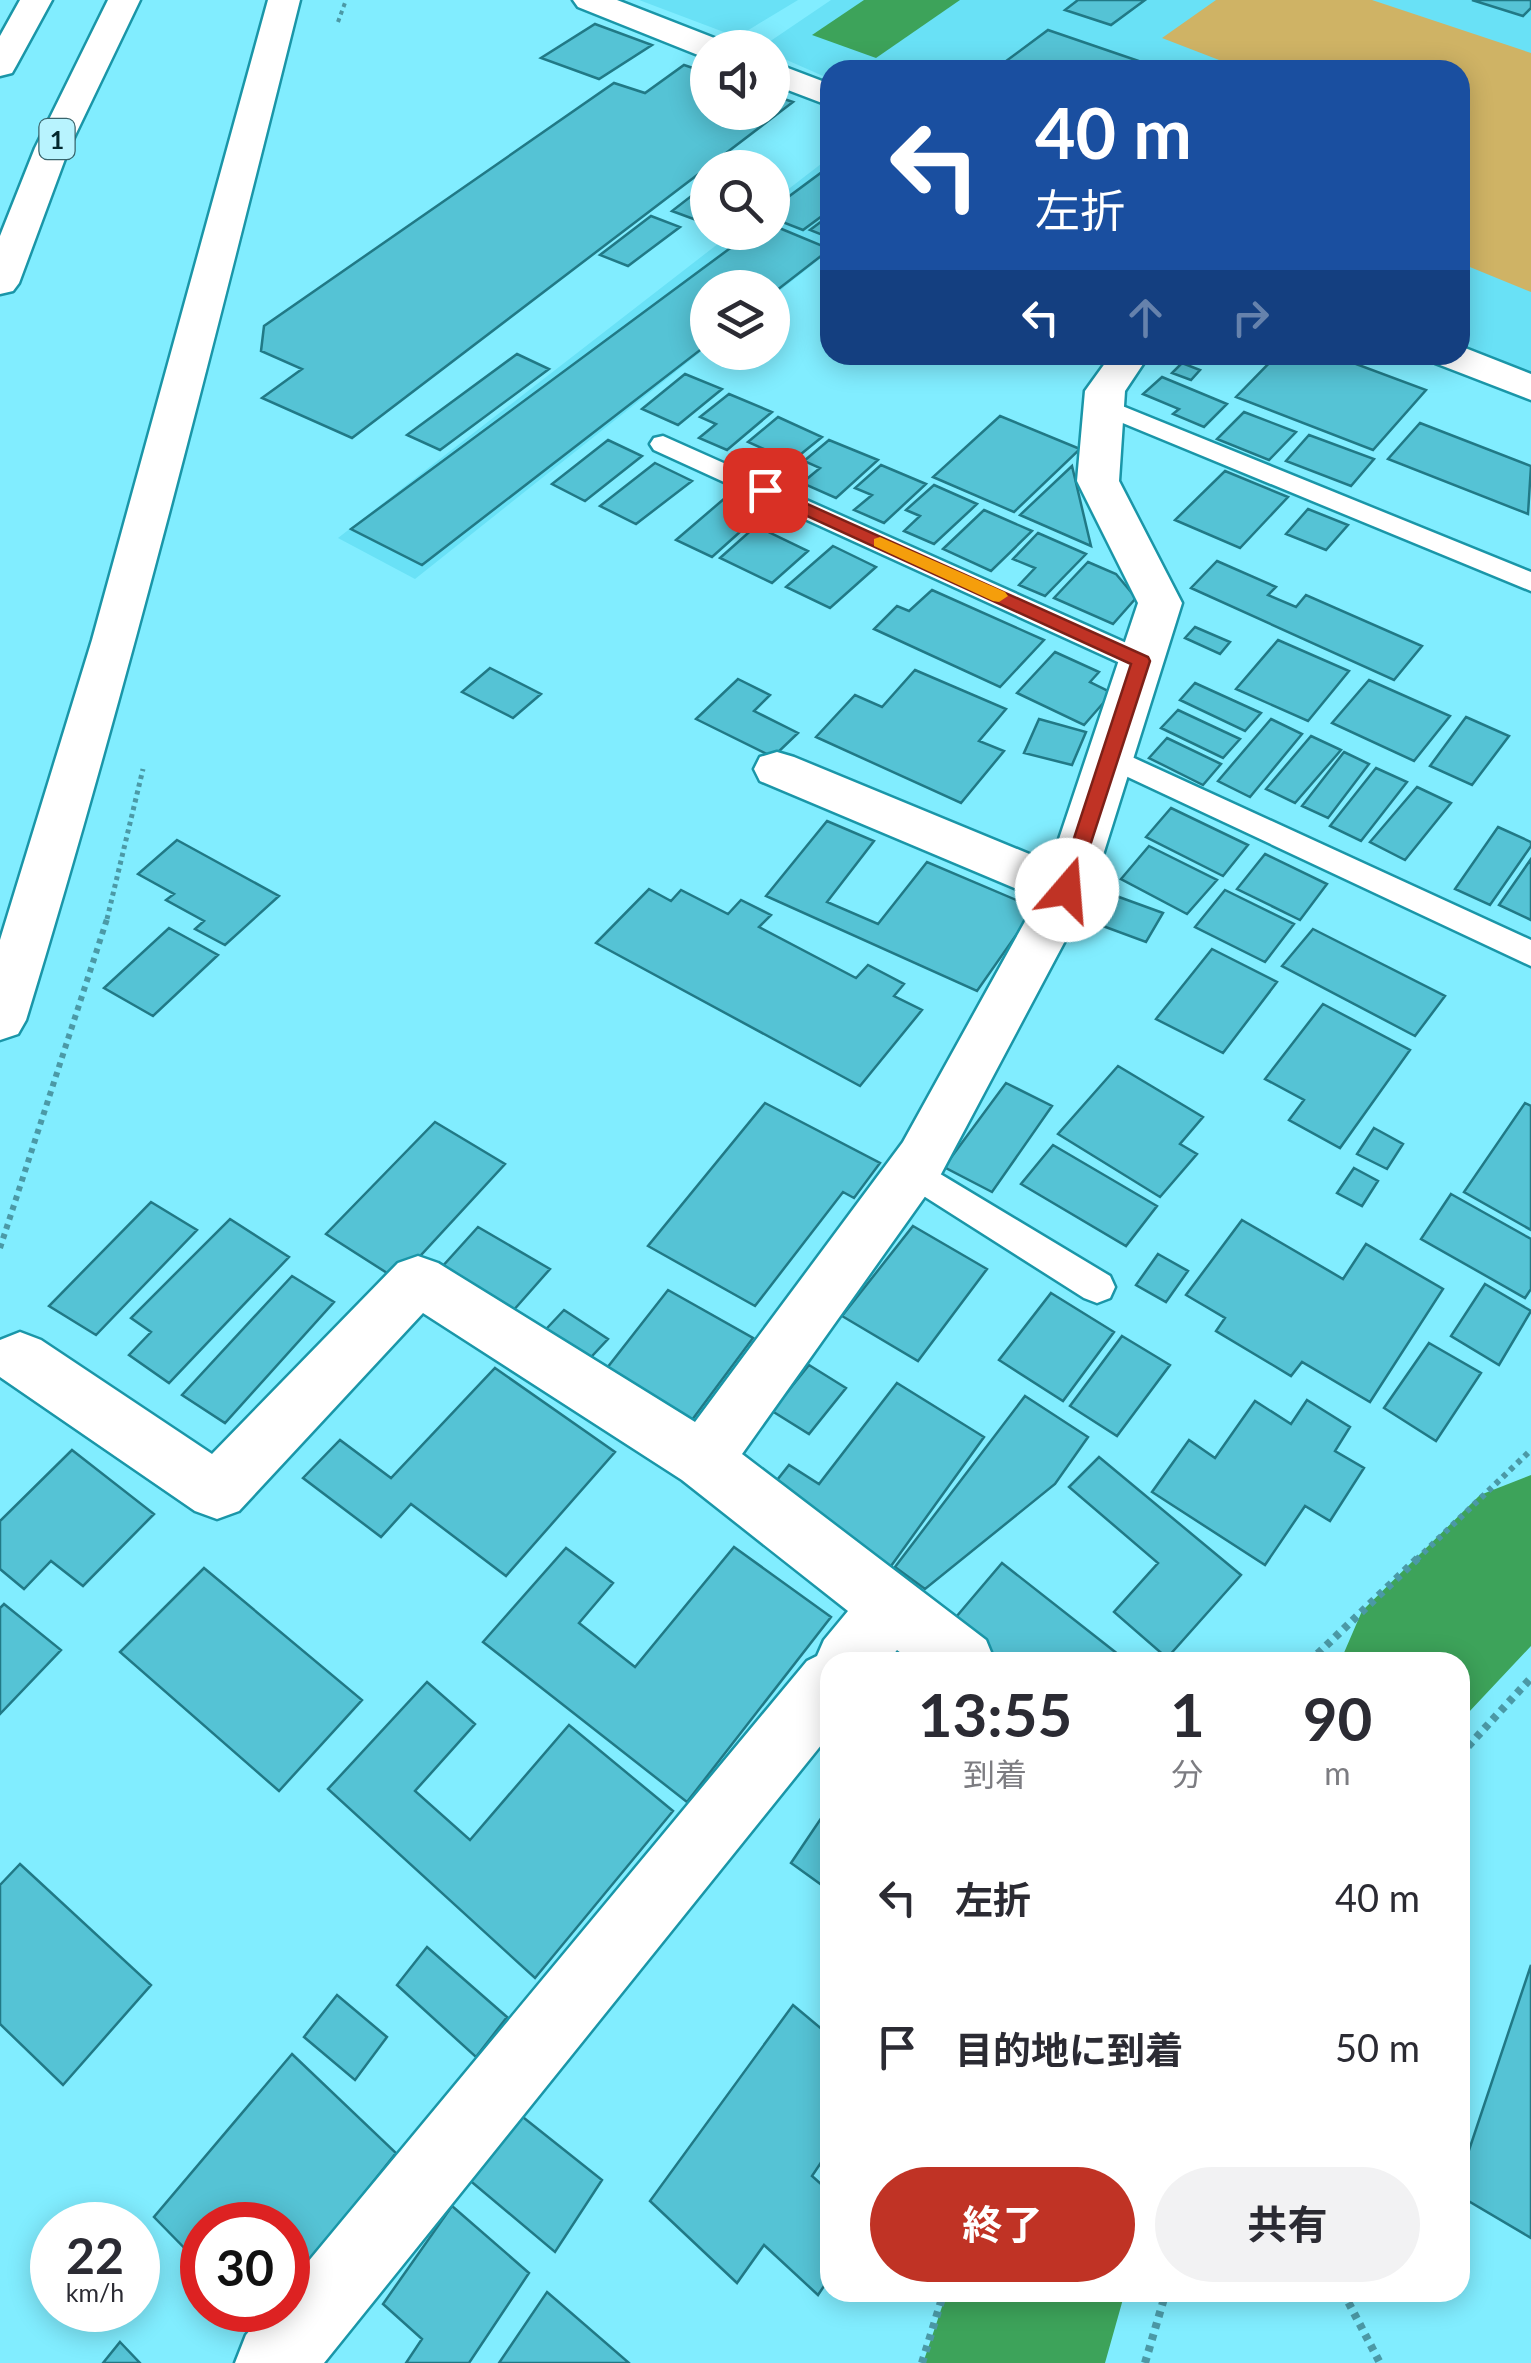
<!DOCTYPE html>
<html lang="ja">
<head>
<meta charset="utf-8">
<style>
  body { margin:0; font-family:Lato,"Noto Sans JP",sans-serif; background:#f2f2f3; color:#2b2b33; height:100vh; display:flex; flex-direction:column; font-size:38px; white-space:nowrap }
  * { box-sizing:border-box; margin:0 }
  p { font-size:32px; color:#7c7c81 }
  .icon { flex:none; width:55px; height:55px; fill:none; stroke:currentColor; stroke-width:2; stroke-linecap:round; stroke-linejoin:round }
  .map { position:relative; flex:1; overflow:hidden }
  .details { position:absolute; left:820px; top:1652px; width:650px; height:650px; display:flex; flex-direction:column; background:#fff; border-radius:30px; box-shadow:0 5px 25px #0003 }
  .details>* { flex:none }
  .banner { position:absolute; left:820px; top:60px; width:650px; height:305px; border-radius:30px; box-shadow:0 5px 25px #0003; background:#1a4fa0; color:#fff; overflow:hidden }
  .fabs { position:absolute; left:690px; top:30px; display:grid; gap:20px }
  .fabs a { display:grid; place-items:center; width:100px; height:100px; border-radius:50%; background:#fff; box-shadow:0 5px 25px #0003; font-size:50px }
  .speed { position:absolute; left:30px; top:2202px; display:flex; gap:20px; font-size:50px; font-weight:700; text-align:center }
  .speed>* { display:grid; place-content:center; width:130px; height:130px; border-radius:50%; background:#fff; box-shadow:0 5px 25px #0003; line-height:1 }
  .speed small { font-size:25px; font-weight:400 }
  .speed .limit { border:15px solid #d22; background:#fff; color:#111 }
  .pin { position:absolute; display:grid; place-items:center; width:85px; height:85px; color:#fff; margin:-42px; border-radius:20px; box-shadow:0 5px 15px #0006 }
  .me { position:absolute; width:110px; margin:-55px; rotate:18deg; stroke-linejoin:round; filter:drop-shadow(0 0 8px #0008) }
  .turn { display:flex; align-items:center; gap:35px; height:210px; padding:0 50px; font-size:45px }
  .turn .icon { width:130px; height:130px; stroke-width:2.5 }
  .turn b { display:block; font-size:70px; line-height:85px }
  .lanes { display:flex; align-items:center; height:95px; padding:0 50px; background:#0003; justify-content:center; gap:50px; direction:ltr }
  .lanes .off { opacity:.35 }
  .eta { display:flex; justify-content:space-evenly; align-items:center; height:170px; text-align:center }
  .eta b { font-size:60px; font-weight:700; line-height:70px }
  .action { display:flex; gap:20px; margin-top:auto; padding:20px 50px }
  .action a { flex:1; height:115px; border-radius:60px; background:#c03325; color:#fff; font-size:40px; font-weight:700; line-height:115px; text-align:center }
  .action a+a { background:#f2f2f3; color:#2b2b33 }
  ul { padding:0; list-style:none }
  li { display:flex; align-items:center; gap:30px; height:150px; padding:0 50px }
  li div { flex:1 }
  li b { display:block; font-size:38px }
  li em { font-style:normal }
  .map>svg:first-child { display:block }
</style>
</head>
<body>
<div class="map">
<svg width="1531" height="2363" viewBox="0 0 1531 2363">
  <rect width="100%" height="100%" fill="#81edff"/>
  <path fill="#69e1f6" d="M 639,0 L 798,0 L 737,37 Z
    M 831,0 L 1531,0 L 1531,372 L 1460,344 L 1460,70 L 830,70 L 830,79 L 773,54 L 772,48 L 760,48 Z
    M 830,157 L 830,251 L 773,296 L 772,288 L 708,288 L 707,347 L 415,579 L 338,538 L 732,233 L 772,232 L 773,201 Z"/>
  <path fill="#cfb365" d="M 1216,0 L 1372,0 L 1531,53 L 1531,292 L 1460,263 L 1460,70 L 1245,70 L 1162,38 Z"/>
  <path fill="#3da35a" d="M 864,0 L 960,0 L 876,58 L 812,35 Z"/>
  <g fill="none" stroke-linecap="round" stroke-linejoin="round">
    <path fill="#3da35a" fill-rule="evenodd" d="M 1531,1475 L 1531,1646 L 1468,1713 L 1460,1717 L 1460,1662 L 1340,1662 L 1362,1611 L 1480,1495 Z
      M 947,2292 L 1125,2292 L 1105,2363 L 923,2363 Z"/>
  </g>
  <path fill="#55c3d5" stroke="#217986" stroke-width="2.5" d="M 1078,0 L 1145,0 L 1111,25 L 1065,10 Z
    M 1472,0 L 1531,0 L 1531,8 L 1523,16 Z
    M 595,24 L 652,45 L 599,79 L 541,58 Z
    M 1048,30 L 1162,69 L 994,70 Z
    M 684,65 L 708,73 L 708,112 L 772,112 L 772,95 L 793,102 L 352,438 L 262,398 L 302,369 L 261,351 L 264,326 L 614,83 L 645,93 Z
    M 822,172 L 830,175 L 830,210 L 803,230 L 772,218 L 772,209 Z
    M 708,183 L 707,224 L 672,211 Z
    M 830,215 L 830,238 L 810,230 Z
    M 651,216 L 680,227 L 628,266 L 600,255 Z
    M 772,225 L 830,249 L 772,294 L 772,288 L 708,288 L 708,344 L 422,565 L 351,529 L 752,232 L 772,232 Z
    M 517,354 L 549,369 L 440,450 L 407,435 Z
    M 1277,355 L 1332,355 L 1426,390 L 1373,450 L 1236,397 Z
    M 1182,363 L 1200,370 L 1191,380 L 1172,373 Z
    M 685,374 L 722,389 L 678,425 L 642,409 Z
    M 1162,377 L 1227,404 L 1204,427 L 1173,414 L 1179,409 L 1143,394 Z
    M 729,394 L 772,412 L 727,450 L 699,438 L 716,424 L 700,417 Z
    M 1244,412 L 1296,432 L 1269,460 L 1217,439 Z
    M 1000,416 L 1080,449 L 1014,512 L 933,477 Z
    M 778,417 L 822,437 L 780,471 L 752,458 L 764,449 L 748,442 Z
    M 1420,423 L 1531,466 L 1528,514 L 1388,459 Z
    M 1309,435 L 1374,459 L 1351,486 L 1286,461 Z
    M 608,440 L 642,456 L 585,501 L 552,484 Z
    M 829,440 L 878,460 L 836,498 L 802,483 L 820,468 L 804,461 Z
    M 655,463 L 692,481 L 636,524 L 600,506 Z
    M 881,465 L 926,484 L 884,523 L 854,510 L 872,495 L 855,488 Z
    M 1072,466 L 1091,546 L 1020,515 Z
    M 1225,471 L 1288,497 L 1240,548 L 1175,520 Z
    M 934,485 L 977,504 L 934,544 L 904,531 L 920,516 L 906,510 Z
    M 725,498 L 760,514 L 712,557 L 676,540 Z
    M 1308,509 L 1348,525 L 1326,550 L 1286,534 Z
    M 984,510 L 1032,531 L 991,571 L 943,549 Z
    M 756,526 L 808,551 L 772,583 L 720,558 Z
    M 1038,533 L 1086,554 L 1045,596 L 1019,585 L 1035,568 L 1013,559 Z
    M 833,546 L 876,567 L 830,608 L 786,587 Z
    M 1217,561 L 1276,587 L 1268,595 L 1296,607 L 1306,595 L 1422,646 L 1394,680 L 1191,588 Z
    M 1088,562 L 1116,574 L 1136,598 L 1113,624 L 1054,598 Z
    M 932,590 L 1044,640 L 1000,687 L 874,629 L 897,606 L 909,611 Z
    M 1195,627 L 1230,642 L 1220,654 L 1185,638 Z
    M 1278,640 L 1349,671 L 1308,721 L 1236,689 Z
    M 1055,652 L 1099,672 L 1090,682 L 1112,693 L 1084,725 L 1017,693 Z
    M 490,668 L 541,694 L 513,718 L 462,692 Z
    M 915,670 L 1006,709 L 979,741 L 1004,751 L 961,803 L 816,737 L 855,695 L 882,707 Z
    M 738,679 L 770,695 L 754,711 L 798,733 L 773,757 L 696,719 Z
    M 1369,680 L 1450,716 L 1414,761 L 1332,723 Z
    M 1195,683 L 1261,713 L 1245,731 L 1180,700 Z
    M 1178,710 L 1240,739 L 1223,758 L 1161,728 Z
    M 1466,717 L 1509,736 L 1472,785 L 1430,766 Z
    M 1039,719 L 1086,732 L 1072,765 L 1024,753 Z
    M 1271,719 L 1302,734 L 1250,797 L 1218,781 Z
    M 1311,736 L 1341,750 L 1295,803 L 1266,789 Z
    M 1167,738 L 1221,764 L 1203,785 L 1149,758 Z
    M 1344,752 L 1369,764 L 1328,818 L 1302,806 Z
    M 1376,768 L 1407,782 L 1361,841 L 1330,826 Z
    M 1417,787 L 1451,803 L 1405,860 L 1370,842 Z
    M 1171,808 L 1248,845 L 1223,876 L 1146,837 Z
    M 827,821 L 874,841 L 827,902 L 878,924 L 927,862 L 1035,908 L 977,991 L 766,896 Z
    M 1498,827 L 1531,842 L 1531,846 L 1490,905 L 1455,889 Z
    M 177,840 L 279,896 L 225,945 L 195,929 L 204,921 L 166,900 L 174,894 L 138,874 Z
    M 1149,846 L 1217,880 L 1187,914 L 1121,879 Z
    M 1265,854 L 1327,884 L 1300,920 L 1237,889 Z
    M 1531,859 L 1531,920 L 1499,905 Z
    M 649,889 L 671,901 L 681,890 L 728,914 L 741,900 L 771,915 L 759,927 L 856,978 L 868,965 L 904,984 L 894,996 L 922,1010 L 860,1086 L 596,943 Z
    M 1225,890 L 1294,924 L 1265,962 L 1195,927 Z
    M 1108,893 L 1163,913 L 1146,942 L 1092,922 Z
    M 169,928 L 218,955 L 153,1016 L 104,988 Z
    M 1313,929 L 1445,996 L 1415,1036 L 1282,966 Z
    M 1212,949 L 1277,982 L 1223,1053 L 1156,1019 Z
    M 1323,1004 L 1410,1050 L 1340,1148 L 1289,1120 L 1304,1100 L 1265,1079 Z
    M 1118,1066 L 1203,1117 L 1180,1144 L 1197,1154 L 1160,1197 L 1058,1134 Z
    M 1006,1083 L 1052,1106 L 992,1192 L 944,1167 Z
    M 765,1103 L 880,1163 L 854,1198 L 843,1192 L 755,1306 L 648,1246 Z
    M 1525,1103 L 1531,1106 L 1531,1230 L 1464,1192 Z
    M 435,1122 L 505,1164 L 398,1280 L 326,1234 Z
    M 1374,1128 L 1403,1144 L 1387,1169 L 1357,1154 Z
    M 1053,1145 L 1157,1206 L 1126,1246 L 1021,1184 Z
    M 1354,1168 L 1378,1181 L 1362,1206 L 1337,1193 Z
    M 1451,1194 L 1531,1239 L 1531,1289 L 1525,1298 L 1421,1239 Z
    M 151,1202 L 197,1230 L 96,1335 L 49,1306 Z
    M 230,1219 L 289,1257 L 169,1383 L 129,1355 L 151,1332 L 131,1318 Z
    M 1242,1220 L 1343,1279 L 1366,1244 L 1443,1289 L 1370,1402 L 1302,1362 L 1291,1376 L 1216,1331 L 1225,1318 L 1186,1295 Z
    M 913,1226 L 987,1269 L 918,1361 L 842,1316 Z
    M 478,1227 L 550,1269 L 512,1312 L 441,1268 Z
    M 1158,1254 L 1188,1271 L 1166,1302 L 1136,1285 Z
    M 292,1276 L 334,1302 L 225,1423 L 182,1395 Z
    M 1485,1284 L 1531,1311 L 1499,1365 L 1451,1336 Z
    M 668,1290 L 753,1338 L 686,1428 L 600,1377 Z
    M 1051,1293 L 1114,1332 L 1063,1401 L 999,1360 Z
    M 564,1310 L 608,1339 L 577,1372 L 534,1342 Z
    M 1122,1336 L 1170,1365 L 1117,1436 L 1070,1406 Z
    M 1429,1343 L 1481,1373 L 1436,1441 L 1384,1408 Z
    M 809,1365 L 846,1388 L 809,1434 L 772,1411 Z
    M 495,1368 L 615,1452 L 506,1576 L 411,1504 L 381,1537 L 303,1478 L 340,1440 L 391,1478 Z
    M 897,1383 L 984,1437 L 886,1573 L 766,1494 L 789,1465 L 819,1484 Z
    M 1025,1396 L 1088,1437 L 1055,1484 L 925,1589 L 895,1567 Z
    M 1307,1400 L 1350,1427 L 1335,1451 L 1364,1468 L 1330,1521 L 1305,1506 L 1265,1565 L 1152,1492 L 1189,1440 L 1215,1458 L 1255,1401 L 1291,1424 Z
    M 72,1450 L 154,1514 L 83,1586 L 51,1561 L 24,1589 L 0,1569 L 0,1521 Z
    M 1099,1457 L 1241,1575 L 1167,1658 L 1114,1612 L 1158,1563 L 1069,1487 Z
    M 734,1547 L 831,1617 L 687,1802 L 483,1642 L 566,1548 L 613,1583 L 579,1623 L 635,1667 Z
    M 1002,1563 L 1119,1655 L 1113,1662 L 986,1662 L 945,1630 Z
    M 204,1568 L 362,1700 L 279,1791 L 120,1652 Z
    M 4,1604 L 61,1650 L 0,1714 L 0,1608 Z
    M 427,1682 L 475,1724 L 415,1791 L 470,1840 L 569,1725 L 673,1811 L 535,1978 L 328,1789 Z
    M 830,1805 L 830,1891 L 791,1863 Z
    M 20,1864 L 151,1985 L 63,2085 L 0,2024 L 0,1885 Z
    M 427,1947 L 507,2017 L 476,2057 L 397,1985 Z
    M 1531,1965 L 1531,2238 L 1460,2196 L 1460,2177 Z
    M 337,1995 L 387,2037 L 355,2080 L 304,2037 Z
    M 793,2005 L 830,2036 L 830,2149 L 812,2176 L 830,2192 L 830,2277 L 818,2295 L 764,2245 L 737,2283 L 650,2201 Z
    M 292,2054 L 396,2153 L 288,2289 L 288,2225 L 202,2225 L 202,2266 L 154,2217 Z
    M 514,2110 L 602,2180 L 555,2252 L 467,2178 Z
    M 452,2206 L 529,2273 L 469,2363 L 406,2363 L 422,2339 L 383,2304 Z
    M 547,2292 L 629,2363 L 499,2363 Z
    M 120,2342 L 140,2363 L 103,2363 Z"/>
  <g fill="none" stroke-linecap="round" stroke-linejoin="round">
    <defs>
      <path id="lane" d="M 1105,399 L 1531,572 L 1531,591 L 1096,412 L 1092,407 L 1096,402 Z
        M 663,436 L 1151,654 L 1155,661 L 1151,668 L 1131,668 L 654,450 L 650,444 L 654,438 Z
        M 1110,747 L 1531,940 L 1531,966 L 1100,764 L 1095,757 L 1100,750 Z
        M 912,1157 L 1110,1276 L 1115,1287 L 1110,1298 L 1097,1303 L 1084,1298 L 900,1181 L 895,1171 L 900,1161 Z"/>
      <path id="street" d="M 268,0 L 300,0 C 214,342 129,683 26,1020 L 18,1034 L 0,1040 L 0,940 L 92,640 Z
        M 1111,355 L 1149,355 L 1125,391 L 1119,481 L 1182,603 L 1092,890 L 941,1174 L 742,1454 L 986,1640 L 995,1662 L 913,1662 L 897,1650 L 887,1662 L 830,1662 L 830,1734 L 324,2363 L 235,2363 L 246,2335 L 267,2310 L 288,2310 L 288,2286 L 807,1661 L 817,1656 L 824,1640 L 848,1611 L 682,1480 L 423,1313 L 239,1511 L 217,1519 L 195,1511 L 0,1377 L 0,1340 L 20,1332 L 41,1340 L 212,1454 L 398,1263 L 418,1256 L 438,1263 L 695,1422 L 903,1142 L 1038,898 L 760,781 L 754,769 L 760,757 L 777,752 L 794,757 L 1051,863 L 1138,603 L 1077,481 L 1085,391 Z"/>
      <path id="secondary" d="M 573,0 L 617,0 L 722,41 L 726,48 L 708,48 L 708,57 L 698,55 L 578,7 Z
        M 772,62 L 830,84 L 830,106 L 772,84 Z
        M 1460,346 L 1531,374 L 1531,400 L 1435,363 L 1430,355 L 1460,355 Z"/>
      <path id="highway" d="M 20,0 L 52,0 L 16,66 L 12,73 L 0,76 L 0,36 Z
        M 108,0 L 140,0 L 69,148 L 19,283 L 13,291 L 0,294 L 0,236 L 35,148 Z"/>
    </defs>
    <use href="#lane" stroke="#1a96a8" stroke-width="5"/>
    <use href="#street" stroke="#1a96a8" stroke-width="5"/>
    <use href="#secondary" stroke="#1a96a8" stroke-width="5"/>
    <use href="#highway" stroke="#1a96a8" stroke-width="5"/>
    <path stroke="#4b99a6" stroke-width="4" stroke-dasharray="4 4" stroke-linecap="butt" d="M 338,22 L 346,0"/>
    <path stroke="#4b99a6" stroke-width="5" stroke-dasharray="4 4" stroke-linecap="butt" d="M 107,919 L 143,769"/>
    <path stroke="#4b99a6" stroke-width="6" stroke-dasharray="5 5" stroke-linecap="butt" d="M 0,1248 L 108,916
      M 1416,1560 L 1531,1450"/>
    <path stroke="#4b99a6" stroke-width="8" stroke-dasharray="6 6" stroke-linecap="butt" d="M 1309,1662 L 1419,1557
      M 1460,1755 L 1531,1678
      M 1343,2292 L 1380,2363
      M 922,2363 L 944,2292
      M 1145,2363 L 1166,2292"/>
    <use href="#lane" fill="#fff" fill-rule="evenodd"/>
    <use href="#street" fill="#fff" fill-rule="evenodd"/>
    <use href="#secondary" fill="#fff" fill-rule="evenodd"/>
    <use href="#highway" fill="#fff" fill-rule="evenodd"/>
  </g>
  <path fill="#c03325" stroke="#7d2118" stroke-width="2.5" d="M 765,485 L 1148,657 L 1150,661 L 1074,895 L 1060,895 L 1057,890 L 1131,664 L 759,494 L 759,487 Z"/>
  <path fill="#f59e0b" d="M 880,537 L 1005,592 L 1008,596 L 999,602 L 993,601 L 874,546 L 874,539 Z"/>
  <g text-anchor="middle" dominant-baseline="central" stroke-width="10" stroke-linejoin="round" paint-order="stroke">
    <rect fill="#b8f3fe" stroke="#39646c" stroke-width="2.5" x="39.5" y="119" width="35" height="40" rx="8"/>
    <g font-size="25" font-weight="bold" fill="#03272d">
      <text x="57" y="139">1</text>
    </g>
  </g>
</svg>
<div class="fabs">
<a><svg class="icon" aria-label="sound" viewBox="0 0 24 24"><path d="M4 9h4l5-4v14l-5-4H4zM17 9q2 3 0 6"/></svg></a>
<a><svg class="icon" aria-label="search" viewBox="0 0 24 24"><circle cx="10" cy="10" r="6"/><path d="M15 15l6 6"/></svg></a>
<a><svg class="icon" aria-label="layers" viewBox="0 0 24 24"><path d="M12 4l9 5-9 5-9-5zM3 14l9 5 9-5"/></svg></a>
</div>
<div class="speed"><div>22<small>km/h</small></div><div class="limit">30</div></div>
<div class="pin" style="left:765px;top:490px;background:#d93025"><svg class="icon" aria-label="arrive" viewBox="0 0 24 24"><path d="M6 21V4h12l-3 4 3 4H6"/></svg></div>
<svg class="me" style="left:1067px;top:890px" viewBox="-20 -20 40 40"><circle r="19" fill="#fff"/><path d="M0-13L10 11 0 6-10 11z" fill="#c03325"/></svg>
<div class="banner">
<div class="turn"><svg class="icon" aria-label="left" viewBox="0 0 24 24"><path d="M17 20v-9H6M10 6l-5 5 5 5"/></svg><div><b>40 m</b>左折</div></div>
<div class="lanes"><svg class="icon" aria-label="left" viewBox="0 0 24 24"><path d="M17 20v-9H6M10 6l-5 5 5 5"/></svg><svg class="icon off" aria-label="ahead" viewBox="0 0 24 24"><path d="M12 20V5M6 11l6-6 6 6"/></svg><svg class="icon off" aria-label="right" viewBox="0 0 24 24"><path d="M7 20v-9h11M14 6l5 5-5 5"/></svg></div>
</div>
<section class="details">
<div class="eta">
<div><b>13:55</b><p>到着</p></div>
<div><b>1</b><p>分</p></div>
<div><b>90</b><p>m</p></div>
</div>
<ul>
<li><svg class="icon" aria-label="left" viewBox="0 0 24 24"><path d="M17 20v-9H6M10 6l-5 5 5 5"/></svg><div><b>左折</b></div><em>40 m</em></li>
<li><svg class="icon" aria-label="arrive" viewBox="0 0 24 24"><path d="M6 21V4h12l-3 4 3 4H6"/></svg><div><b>目的地に到着</b></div><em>50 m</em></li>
</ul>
<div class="action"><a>終了</a><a>共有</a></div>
</section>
</div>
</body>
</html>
